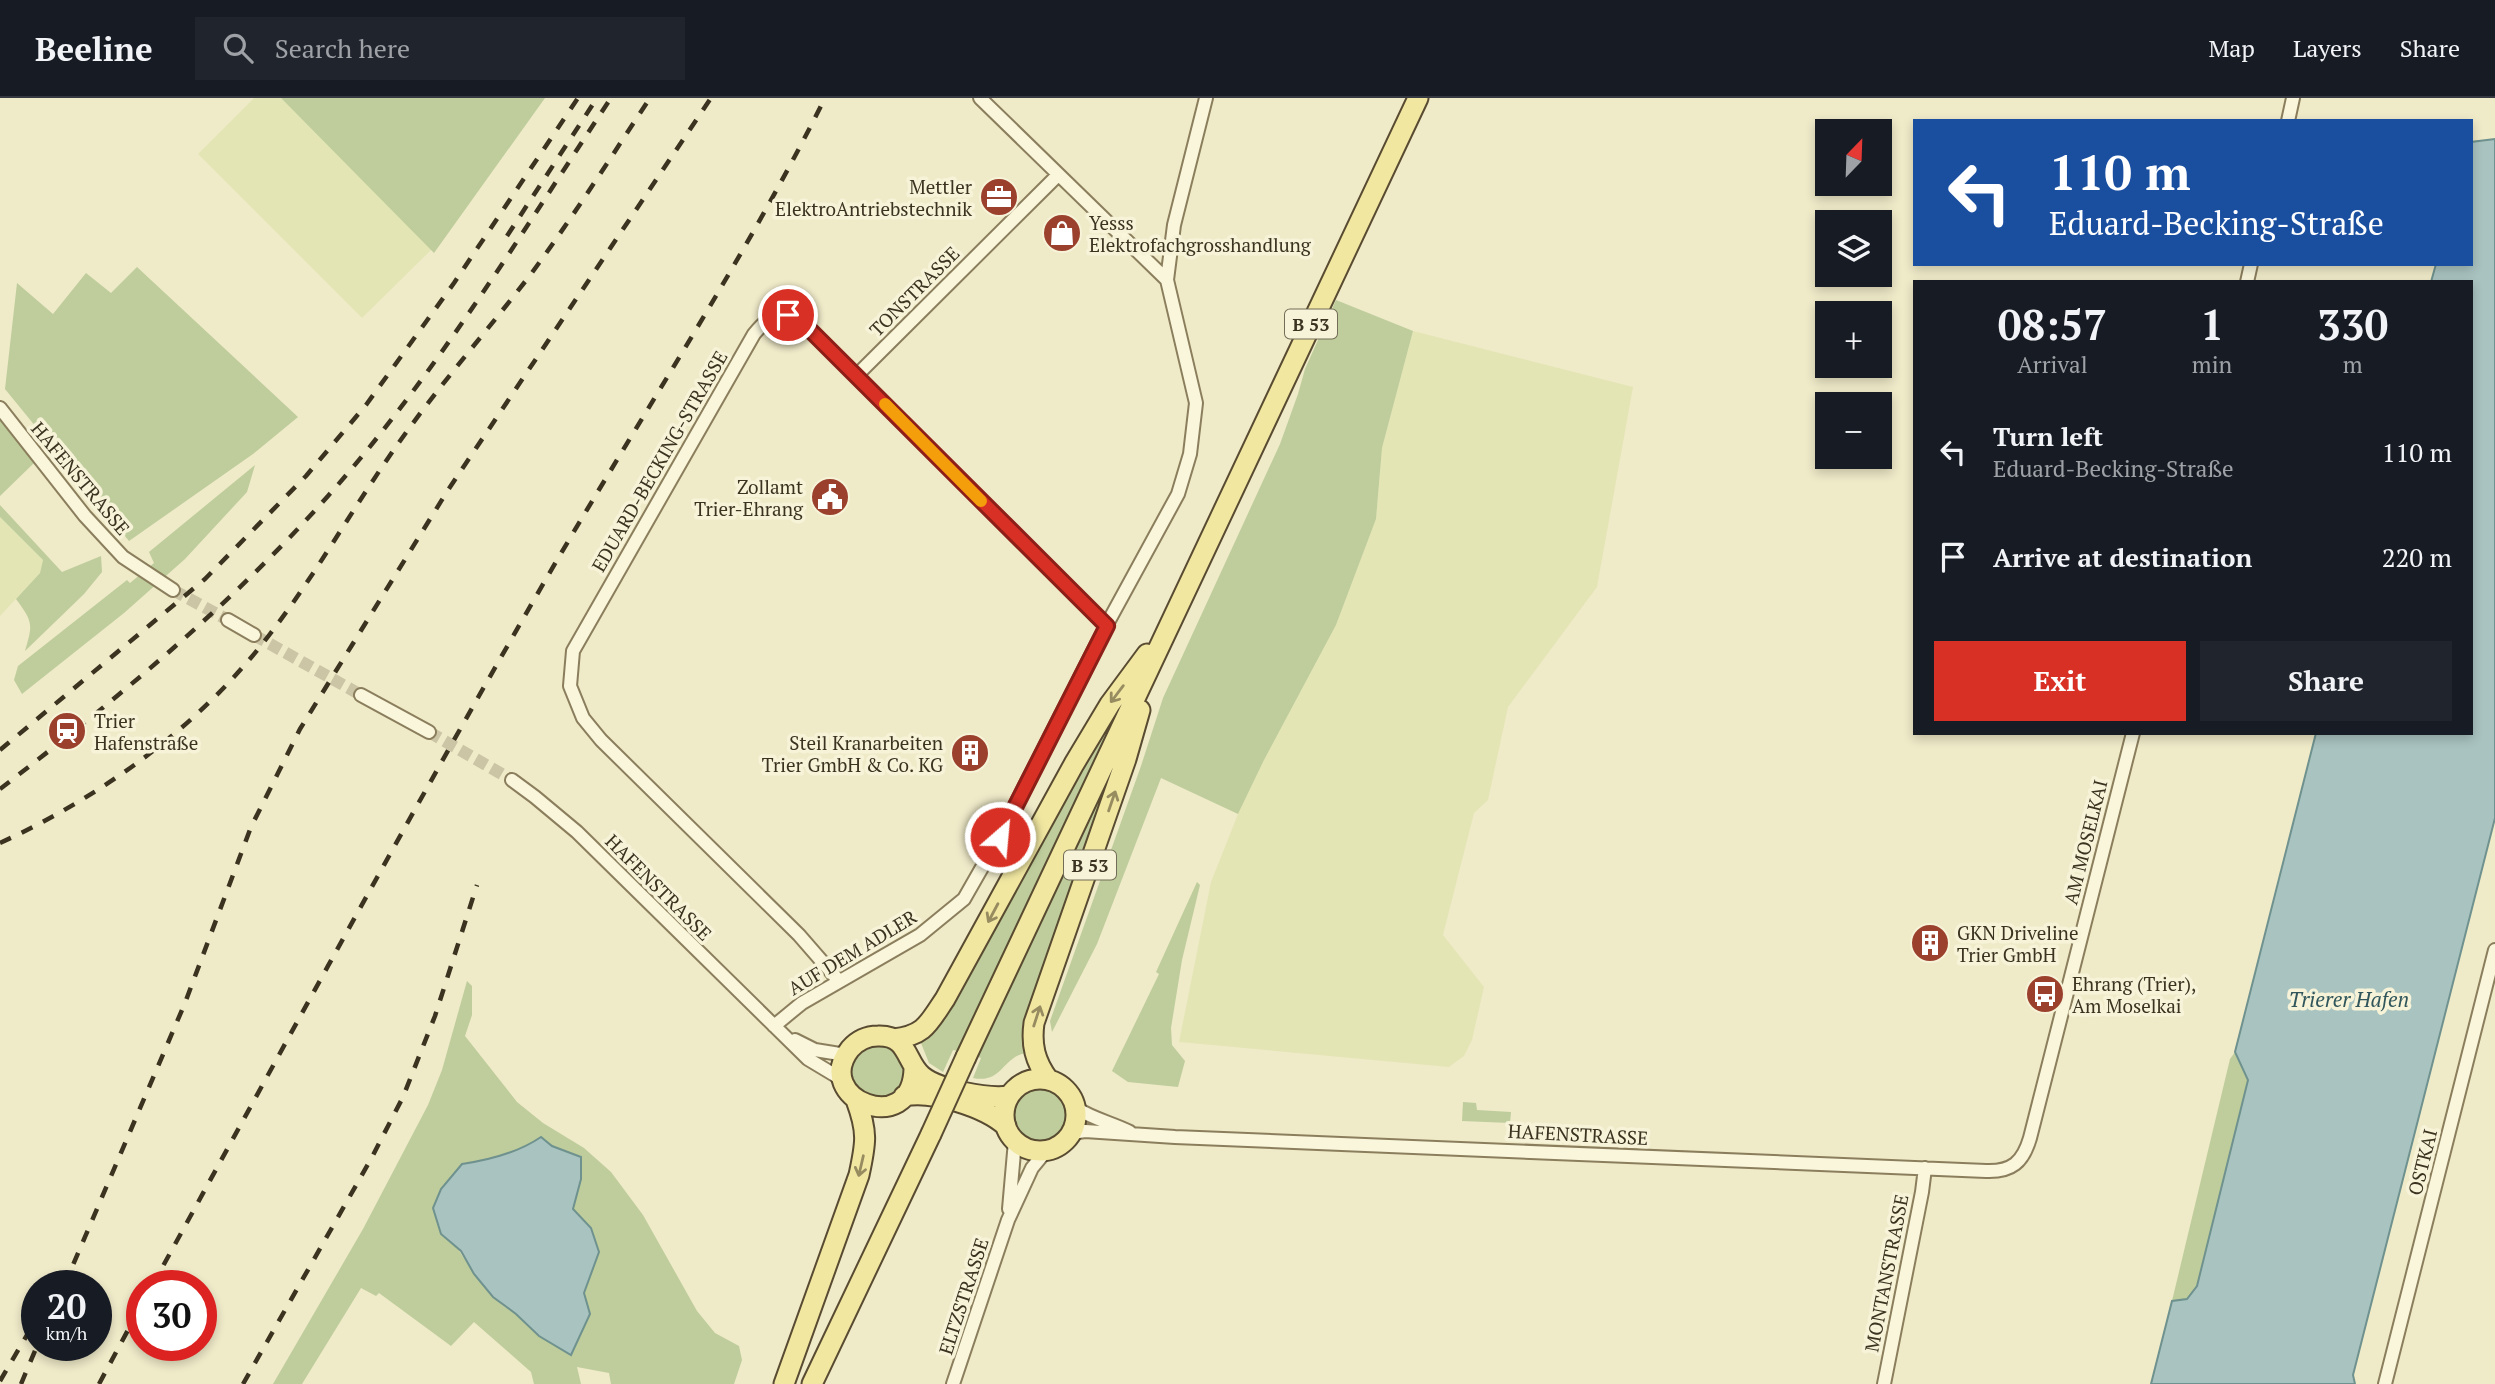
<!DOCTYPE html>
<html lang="en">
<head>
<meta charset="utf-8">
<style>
  body { margin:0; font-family:"PT Serif",serif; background:#20242c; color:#f1f3f6; height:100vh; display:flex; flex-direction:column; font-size:26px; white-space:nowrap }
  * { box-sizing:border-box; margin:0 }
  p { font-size:23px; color:#9ea1a6 }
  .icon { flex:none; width:38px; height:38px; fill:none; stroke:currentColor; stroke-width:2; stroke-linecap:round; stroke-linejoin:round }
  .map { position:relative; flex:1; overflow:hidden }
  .side { position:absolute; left:1913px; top:182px; width:560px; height:455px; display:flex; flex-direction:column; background:#171b24; border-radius:0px; box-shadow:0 4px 10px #0003 }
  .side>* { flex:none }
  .banner { position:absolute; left:1913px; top:21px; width:560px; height:147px; border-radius:0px; box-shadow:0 4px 10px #0003; background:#1a4fa0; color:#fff; overflow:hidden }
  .needle { width:46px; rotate:23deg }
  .fabs { position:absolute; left:1815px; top:21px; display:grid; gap:14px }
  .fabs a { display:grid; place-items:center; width:77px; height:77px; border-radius:0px; background:#171b24; box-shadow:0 4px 10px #0003; font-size:35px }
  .speed { position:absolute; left:21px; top:1172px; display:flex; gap:14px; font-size:35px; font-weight:700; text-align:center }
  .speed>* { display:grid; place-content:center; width:91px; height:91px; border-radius:50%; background:#171b24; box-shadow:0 4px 10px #0003; line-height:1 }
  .speed small { font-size:18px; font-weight:400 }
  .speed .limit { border:10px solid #d22; background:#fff; color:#111 }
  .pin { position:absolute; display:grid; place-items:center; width:60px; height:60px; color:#fff; margin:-30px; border:4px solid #fff; border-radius:50%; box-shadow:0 2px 7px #0007 }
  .me { position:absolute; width:77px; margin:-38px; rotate:27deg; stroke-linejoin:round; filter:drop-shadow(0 0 5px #0008) }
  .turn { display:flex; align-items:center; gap:24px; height:147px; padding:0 21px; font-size:32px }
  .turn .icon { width:91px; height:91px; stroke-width:2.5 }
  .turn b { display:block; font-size:49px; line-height:60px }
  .eta { display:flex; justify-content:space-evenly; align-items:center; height:119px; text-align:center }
  .eta b { font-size:42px; font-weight:700; line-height:49px }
  .primary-button { display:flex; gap:14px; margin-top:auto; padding:14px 21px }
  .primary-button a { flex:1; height:80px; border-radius:0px; background:#d93025; color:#fff; font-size:28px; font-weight:700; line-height:80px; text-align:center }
  .primary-button a+a { background:#20242c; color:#f1f3f6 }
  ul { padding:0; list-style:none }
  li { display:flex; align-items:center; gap:21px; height:105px; padding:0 21px }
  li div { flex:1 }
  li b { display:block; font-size:26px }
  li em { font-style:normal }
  header { display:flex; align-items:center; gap:42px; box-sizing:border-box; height:98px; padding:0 35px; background:#171b24; border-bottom:2px solid #363941 }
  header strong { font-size:33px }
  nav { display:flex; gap:38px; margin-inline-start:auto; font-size:24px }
  .search { width:490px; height:63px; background:#20242c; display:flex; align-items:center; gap:18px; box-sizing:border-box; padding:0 24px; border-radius:0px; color:#9ea1a6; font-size:26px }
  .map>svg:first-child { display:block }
</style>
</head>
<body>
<header>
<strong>Beeline</strong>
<div class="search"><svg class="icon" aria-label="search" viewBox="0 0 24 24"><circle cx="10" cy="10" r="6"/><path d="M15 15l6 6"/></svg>Search here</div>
<nav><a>Map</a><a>Layers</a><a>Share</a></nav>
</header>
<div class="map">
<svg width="2495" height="1286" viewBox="0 0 2495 1286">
  <rect width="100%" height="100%" fill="#efeac8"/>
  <path fill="#e3e5b5" d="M 254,0 L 281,0 L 432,151 L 362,220 L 198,56 Z
    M 1413,233 L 1633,289 L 1597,489 L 1508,609 L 1488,702 L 1474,715 L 1443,837 L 1484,889 L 1472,942 L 1464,958 L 1449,969 L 1179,944 L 1211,784 L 1238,716 L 1264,662 L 1336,527 L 1376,421 L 1382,350 Z
    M 0,419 L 43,462 L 40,475 L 0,518 Z"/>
  <path fill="#becd9b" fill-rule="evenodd" d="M 281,0 L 545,0 L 434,155 Z
    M 137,169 L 298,319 L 253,356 L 129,443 L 5,291 L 17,185 L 53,216 L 86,175 L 111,195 Z
    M 1336,202 L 1413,233 L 1382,350 L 1376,421 L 1336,527 L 1264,662 L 1238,716 L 1161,680 L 1097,846 L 1052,934 L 1050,923 L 1141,668 L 1163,600 L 1280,346 L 1298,296 L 1305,271 Z
    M 0,322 L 34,365 L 0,398 Z
    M 255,367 L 247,394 L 185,461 L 124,515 L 22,596 L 14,582 L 18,568 L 127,482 L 130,485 L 154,465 L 149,454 Z
    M 0,407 L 62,474 L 101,458 L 102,474 L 84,496 L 25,553 C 33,526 33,524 16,501 L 40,475 L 43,462 L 0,419 Z
    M 1113,616 L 1117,618 L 958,953 L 953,952 L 943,974 L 929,965 L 919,940 Z
    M 1121,650 L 1027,955 C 1002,958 1003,986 973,980 L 981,960 L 978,959 Z
    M 1197,784 L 1200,787 L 1182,862 L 1171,930 L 1172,947 L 1185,963 L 1178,989 L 1128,984 L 1112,973 L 1159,876 L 1156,874 Z
    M 467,883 L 472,888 L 472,917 L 465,938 L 517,1004 L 543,1025 L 584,1050 L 611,1074 L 643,1117 L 697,1213 L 715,1235 L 739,1248 L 742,1262 L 734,1286 L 611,1286 L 609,1275 L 577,1269 L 581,1286 L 534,1286 L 531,1274 L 474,1224 L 451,1248 L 379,1195 L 376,1198 L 361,1190 L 302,1286 L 273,1286 L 363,1131 L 428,1007 L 442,972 ZM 541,1039 L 552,1048 L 581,1059 L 581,1081 L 573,1111 L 591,1130 L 599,1154 L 584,1195 L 590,1216 C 575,1216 525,1220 515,1215 C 482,1200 453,1140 433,1110 L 441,1091 L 462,1066 C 489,1062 519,1054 541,1039 Z
    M851 974a27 27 0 1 1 54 0a27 27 0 1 1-54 0Z
    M 2235,954 L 2248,982 L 2197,1188 L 2187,1201 L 2172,1203 L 2230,961 Z
    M1013 1016a27 27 0 1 1 54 0a27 27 0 1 1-54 0Z
    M 1463,1004 L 1476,1005 L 1477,1012 L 1511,1014 L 1510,1025 L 1462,1023 Z"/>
  <path fill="#a9c3c0" stroke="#6f928f" stroke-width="2" d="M 2495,41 L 2495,720 L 2353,1277 L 2355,1286 L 2151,1286 L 2172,1203 L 2187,1201 L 2197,1188 L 2248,982 L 2235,954 L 2316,635 L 2471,635 L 2471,184 L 2431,184 L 2436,166 L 2471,166 L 2471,44 Z
    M 541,1039 L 552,1048 L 581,1059 L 581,1081 L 573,1111 L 591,1130 L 599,1154 L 584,1195 L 590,1216 L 571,1257 L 539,1238 L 516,1216 L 493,1199 L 474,1176 L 461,1153 L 441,1136 L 433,1110 L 441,1091 L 462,1066 C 489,1062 519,1054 541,1039 Z"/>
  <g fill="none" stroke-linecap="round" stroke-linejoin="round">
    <path stroke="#cbc5a6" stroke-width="12" stroke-dasharray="12 6" stroke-linecap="butt" d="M 173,492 L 228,522
      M 254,537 L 361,597
      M 429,634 L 512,682"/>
    <defs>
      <path id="minor" d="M 980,0 L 1167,182
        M 2288,23 L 2293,0
        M 2247,184 L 2251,166
        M 856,278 L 1058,77
        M 0,310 L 85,418 L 123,459 L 173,492
        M 228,522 L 254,537
        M 361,597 L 429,634
        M 512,682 L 535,699 L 577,734 L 808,961 L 843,982
        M 839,883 L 799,837 L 601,642 L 583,620 L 570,588 L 573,553 L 754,236 C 769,218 776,213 799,221 L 1106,528
        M 774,928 L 802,905 L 920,837 L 964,801 L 996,745 L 1106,528 L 1178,396 L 1190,356 L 1196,305 L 1167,182 L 1174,127 L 1206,0
        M 795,942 L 815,952 L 846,957
        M 1076,1010 C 1093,1021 1112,1025 1130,1034
        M 1072,1035 L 1085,1033 L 1175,1039 L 1986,1073 C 2012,1074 2023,1064 2030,1040 L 2133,635
        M 1009,1111 L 1015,1043
        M 953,1286 L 1008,1122 L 1032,1070 L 1046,1053
        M 1884,1286 L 1922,1094 L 1925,1070
        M 2385,1286 L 2495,852"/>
      <path id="primary" d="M 894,941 C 925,937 928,926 945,901 L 1074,666 L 1110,606 L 1147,556
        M 966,959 L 1418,0
        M 914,971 C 912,1041 811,1001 850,951 C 857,943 867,938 878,938 C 909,937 905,964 922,978 C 939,992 988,1001 1009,998
        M1004 1017a36 36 0 1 1 72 0a36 36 0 1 1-72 0Z
        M 1048,981 C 1035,963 1031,947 1034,925 L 1126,661 L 1140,612
        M 904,998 C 932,992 985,1009 1006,1028
        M 784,1286 L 859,1077 C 866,1045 868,1034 856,1002
        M 812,1286 L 931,1036"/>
    </defs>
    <use href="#minor" stroke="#8b7e5d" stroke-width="16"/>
    <use href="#primary" stroke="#594b31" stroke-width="23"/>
    <use href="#minor" stroke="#f9f6dc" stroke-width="12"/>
    <use href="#primary" stroke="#f1e7a1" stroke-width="19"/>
    <path stroke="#3b3220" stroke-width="4.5" stroke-dasharray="12 12" stroke-linecap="butt" d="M 507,138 L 597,0
      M 0,652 L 205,481 L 306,378 L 366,307 L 454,185 L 578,0
      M 0,691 C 117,601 230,508 328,398 C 435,278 522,134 611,0
      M 0,745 C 104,697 200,628 270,536 C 317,475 355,406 400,343 C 441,285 488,232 531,176 C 573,119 611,59 650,0
      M 64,1188 L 185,905 L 251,729 L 300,631 L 448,392 L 711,0
      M 152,1188 C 282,952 411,714 546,481 C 639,321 742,166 825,0
      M 0,1283 L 37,1220
      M 21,1286 L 37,1248
      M 99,1286 L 142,1206
      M 243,1286 L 371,1061 L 403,999 L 435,918 L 477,787"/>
    <defs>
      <path id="primary-bridge" d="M 931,1036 L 966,959"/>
    </defs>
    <use href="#primary-bridge" stroke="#594b31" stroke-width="23" stroke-linecap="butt"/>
    <use href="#primary-bridge" stroke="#f1e7a1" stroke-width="19"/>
  </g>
  <defs><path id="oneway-shaft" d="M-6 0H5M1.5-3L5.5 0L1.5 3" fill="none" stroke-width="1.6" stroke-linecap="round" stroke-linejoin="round" transform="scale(1.75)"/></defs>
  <g stroke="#968c60">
    <use href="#oneway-shaft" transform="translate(1117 596) rotate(127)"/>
    <use href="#oneway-shaft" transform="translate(1112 703) rotate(-71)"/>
    <use href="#oneway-shaft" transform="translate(993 815) rotate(118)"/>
    <use href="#oneway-shaft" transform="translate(1037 918) rotate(-72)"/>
    <use href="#oneway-shaft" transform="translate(861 1068) rotate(103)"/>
  </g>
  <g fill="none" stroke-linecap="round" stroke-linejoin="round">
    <defs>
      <path id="route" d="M 788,217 L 799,221 L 1107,528 L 1000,739"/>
    </defs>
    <use href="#route" stroke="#8d1f18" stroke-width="18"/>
    <use href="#route" stroke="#d93025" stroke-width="12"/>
    <path stroke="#f59e0b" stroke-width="12" d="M 885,306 L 981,403"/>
  </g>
  <defs>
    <symbol id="office-disc" viewBox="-11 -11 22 22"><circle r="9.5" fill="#9a402c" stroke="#f6f3d8"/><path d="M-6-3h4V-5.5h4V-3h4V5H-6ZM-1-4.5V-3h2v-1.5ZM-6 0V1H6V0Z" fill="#fff"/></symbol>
    <symbol id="shop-disc" viewBox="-11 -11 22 22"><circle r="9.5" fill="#9a402c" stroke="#f6f3d8"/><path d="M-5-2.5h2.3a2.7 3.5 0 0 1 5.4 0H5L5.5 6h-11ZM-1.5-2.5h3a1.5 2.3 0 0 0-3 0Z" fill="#fff"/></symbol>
    <symbol id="civic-disc" viewBox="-11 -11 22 22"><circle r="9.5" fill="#9a402c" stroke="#f6f3d8"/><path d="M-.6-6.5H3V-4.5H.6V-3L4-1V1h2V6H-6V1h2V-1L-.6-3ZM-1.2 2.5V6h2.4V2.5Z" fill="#fff"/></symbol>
    <symbol id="station-disc" viewBox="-11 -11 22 22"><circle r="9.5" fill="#9a402c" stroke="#f6f3d8"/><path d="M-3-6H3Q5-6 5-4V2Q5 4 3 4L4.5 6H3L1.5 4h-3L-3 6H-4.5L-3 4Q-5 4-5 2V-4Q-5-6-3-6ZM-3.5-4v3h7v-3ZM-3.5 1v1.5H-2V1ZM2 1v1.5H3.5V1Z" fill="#fff"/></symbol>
    <symbol id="building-disc" viewBox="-11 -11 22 22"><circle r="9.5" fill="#9a402c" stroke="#f6f3d8"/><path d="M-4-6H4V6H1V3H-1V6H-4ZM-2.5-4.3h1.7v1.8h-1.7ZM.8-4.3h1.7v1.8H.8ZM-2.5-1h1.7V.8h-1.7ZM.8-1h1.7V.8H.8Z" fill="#fff"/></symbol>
    <symbol id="bus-disc" viewBox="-11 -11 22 22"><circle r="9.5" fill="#9a402c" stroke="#f6f3d8"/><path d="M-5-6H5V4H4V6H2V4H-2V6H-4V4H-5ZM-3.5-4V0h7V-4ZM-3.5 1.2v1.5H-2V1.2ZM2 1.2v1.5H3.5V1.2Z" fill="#fff"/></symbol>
  </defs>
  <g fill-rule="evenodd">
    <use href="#office-disc" x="977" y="77" width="44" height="44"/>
    <use href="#shop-disc" x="1040" y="113" width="44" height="44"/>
    <use href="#civic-disc" x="808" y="377" width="44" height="44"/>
    <use href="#station-disc" x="45" y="611" width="44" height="44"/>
    <use href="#building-disc" x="948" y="633" width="44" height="44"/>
    <use href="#building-disc" x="1908" y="823" width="44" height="44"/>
    <use href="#bus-disc" x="2023" y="874" width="44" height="44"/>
  </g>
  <g text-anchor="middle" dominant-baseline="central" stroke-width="7" stroke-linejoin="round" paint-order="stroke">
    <g fill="#f6f3d8" stroke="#736c57" stroke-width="2">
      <rect x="1285" y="211.5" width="52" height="29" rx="5"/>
      <rect x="1064" y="752.5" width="52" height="29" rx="5"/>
    </g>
    <g font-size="18" font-weight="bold" fill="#3b3220">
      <text x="1311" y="226">B 53</text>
      <text x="1090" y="767">B 53</text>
    </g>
    <g font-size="19" fill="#3b3220" stroke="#f6f3d8" text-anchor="start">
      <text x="972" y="88" text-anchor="end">Mettler<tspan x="972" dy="22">ElektroAntriebstechnik</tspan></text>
      <text x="1089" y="124">Yesss<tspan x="1089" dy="22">Elektrofachgrosshandlung</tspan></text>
      <text x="803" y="388" text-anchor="end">Zollamt<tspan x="803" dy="22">Trier-Ehrang</tspan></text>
      <text x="94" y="622">Trier<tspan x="94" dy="22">Hafenstraße</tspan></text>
      <text x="943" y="644" text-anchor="end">Steil Kranarbeiten<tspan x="943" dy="22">Trier GmbH &amp; Co. KG</tspan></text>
      <text x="1957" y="834">GKN Driveline<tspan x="1957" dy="22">Trier GmbH</tspan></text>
      <text x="2072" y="885">Ehrang (Trier),<tspan x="2072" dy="22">Am Moselkai</tspan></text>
    </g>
    <g font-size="19" fill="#3b3220" stroke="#f6f3d8">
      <text transform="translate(914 193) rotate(-45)">TONSTRASSE</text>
      <text transform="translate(659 363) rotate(-60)">EDUARD-BECKING-STRASSE</text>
      <text transform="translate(81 380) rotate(50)">HAFENSTRASSE</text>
      <text transform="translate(2085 744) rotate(-76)">AM MOSELKAI</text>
      <text transform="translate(659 789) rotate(45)">HAFENSTRASSE</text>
      <text transform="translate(852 854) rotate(-31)">AUF DEM ADLER</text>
      <text transform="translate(1578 1036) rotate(3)">HAFENSTRASSE</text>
      <text transform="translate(2422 1064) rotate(-76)">OSTKAI</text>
      <text transform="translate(1886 1175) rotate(-79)">MONTANSTRASSE</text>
      <text transform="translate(963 1198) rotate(-72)">ELTZSTRASSE</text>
    </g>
    <g font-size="21" font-style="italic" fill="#30565b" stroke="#f6f3d8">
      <text x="2349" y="901">Trierer Hafen</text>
    </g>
  </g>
</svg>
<div class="fabs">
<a><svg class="needle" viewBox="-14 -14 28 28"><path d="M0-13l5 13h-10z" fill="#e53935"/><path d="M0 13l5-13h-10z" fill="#9ea1a6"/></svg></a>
<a><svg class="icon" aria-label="layers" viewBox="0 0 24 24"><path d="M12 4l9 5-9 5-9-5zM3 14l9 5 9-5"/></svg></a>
<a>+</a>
<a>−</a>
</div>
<div class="speed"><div>20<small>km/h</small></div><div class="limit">30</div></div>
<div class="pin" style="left:788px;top:217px;background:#d93025"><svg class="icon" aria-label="arrive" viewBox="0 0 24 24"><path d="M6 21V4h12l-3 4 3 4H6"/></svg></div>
<svg class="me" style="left:1000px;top:739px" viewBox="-20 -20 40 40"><circle r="17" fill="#d93025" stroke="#fff" stroke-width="3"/><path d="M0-11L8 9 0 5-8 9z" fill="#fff"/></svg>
<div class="banner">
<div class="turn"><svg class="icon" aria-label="left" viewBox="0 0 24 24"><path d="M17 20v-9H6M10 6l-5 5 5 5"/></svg><div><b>110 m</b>Eduard-Becking-Straße</div></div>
</div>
<section class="side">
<div class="eta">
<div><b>08:57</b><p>Arrival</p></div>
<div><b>1</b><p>min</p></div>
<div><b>330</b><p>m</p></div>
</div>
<ul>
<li><svg class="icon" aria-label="left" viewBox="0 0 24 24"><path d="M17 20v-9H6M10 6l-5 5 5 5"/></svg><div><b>Turn left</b><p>Eduard-Becking-Straße</p></div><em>110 m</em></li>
<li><svg class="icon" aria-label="arrive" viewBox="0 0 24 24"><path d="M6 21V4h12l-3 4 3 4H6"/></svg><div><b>Arrive at destination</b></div><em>220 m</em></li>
</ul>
<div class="primary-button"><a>Exit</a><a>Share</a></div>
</section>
</div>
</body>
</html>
